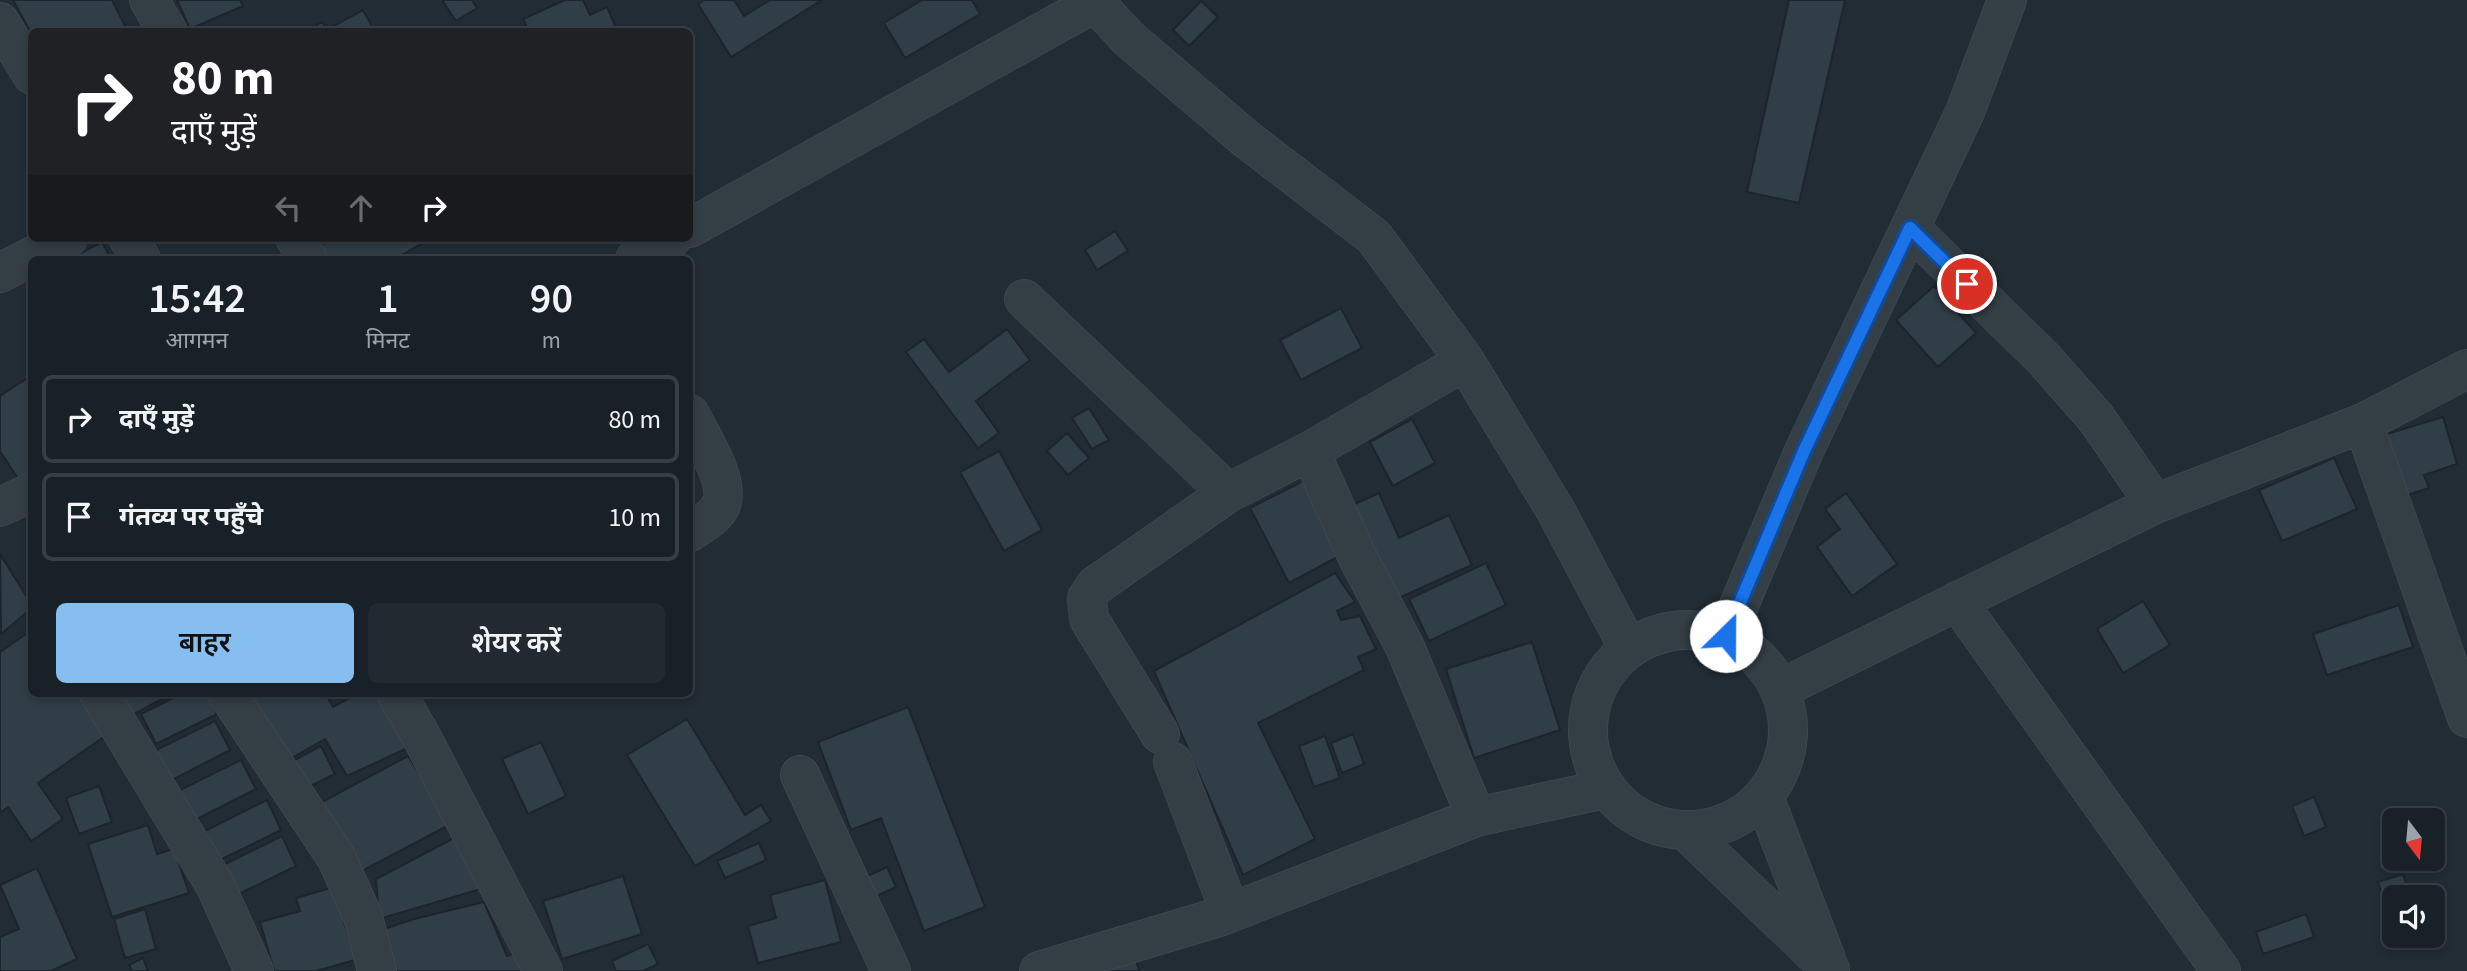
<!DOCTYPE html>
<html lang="hi">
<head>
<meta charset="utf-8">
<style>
  body { margin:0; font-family:"Source Sans 3","Noto Sans Devanagari",sans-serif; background:#222930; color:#f1f3f6; height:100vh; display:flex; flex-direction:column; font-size:26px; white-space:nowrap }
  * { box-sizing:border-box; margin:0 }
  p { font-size:23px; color:#9fa3a8 }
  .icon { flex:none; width:38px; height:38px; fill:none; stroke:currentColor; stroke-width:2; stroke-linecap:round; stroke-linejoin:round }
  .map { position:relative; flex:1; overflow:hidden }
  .side { position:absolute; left:28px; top:256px; width:665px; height:441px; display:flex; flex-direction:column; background:#192128; border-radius:10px; box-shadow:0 4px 10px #0003,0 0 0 2px #373e45 }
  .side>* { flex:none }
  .guide { position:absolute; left:28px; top:28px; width:665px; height:214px; border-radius:10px; box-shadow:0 4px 10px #0003,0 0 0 2px #373e45; background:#202124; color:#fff; overflow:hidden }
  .needle { width:46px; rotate:164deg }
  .buttons { position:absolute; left:2382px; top:808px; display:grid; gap:14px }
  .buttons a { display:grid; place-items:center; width:63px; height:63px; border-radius:10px; background:#192128; box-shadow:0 4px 10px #0003,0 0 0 2px #373e45; font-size:35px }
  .pin { position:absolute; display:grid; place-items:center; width:60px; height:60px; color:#fff; margin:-30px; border:4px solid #fff; border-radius:50%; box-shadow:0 2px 7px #0007 }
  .me { position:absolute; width:77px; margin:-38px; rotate:23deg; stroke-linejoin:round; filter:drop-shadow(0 0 5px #0008) }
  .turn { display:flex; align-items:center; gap:24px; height:147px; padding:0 28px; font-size:32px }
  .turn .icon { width:91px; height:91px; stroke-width:2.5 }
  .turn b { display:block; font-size:49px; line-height:60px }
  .lanes { display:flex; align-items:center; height:66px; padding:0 28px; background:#0003; justify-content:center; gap:35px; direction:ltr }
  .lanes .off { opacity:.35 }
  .eta { display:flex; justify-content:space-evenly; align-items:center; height:119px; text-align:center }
  .eta b { font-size:42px; font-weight:600; line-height:49px }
  .action { display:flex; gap:14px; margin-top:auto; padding:14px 28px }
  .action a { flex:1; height:80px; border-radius:10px; background:#86beef; color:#111; font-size:28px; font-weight:600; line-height:80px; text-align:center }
  .action a+a { background:#222930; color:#f1f3f6 }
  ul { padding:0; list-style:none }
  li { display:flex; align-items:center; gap:21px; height:88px; margin:0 14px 10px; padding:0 14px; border:4px solid #373e45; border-radius:10px }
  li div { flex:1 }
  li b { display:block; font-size:26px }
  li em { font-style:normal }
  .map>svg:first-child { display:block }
</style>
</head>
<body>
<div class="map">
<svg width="2467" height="971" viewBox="0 0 2467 971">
  <rect width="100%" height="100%" fill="#212c35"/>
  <path fill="#303e48" stroke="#1c252c" stroke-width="2" d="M 13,0 L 112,0 L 128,32 L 32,32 L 32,35 Z
    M 177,0 L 240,0 L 243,6 L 190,29 Z
    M 442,0 L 472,0 L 477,8 L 456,21 Z
    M 565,0 L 583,0 L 590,15 L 607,7 L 618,32 L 529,32 L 523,19 Z
    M 704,0 L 734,0 L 744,16 L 770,0 L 822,0 L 731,57 L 698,4 Z
    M 922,0 L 972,0 L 980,14 L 905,58 L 884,23 Z
    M 1789,0 L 1845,0 L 1799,203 L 1747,192 Z
    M 1201,1 L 1218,17 L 1189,46 L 1173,30 Z
    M 363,10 L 375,32 L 306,32 L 322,22 L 327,30 Z
    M 1115,231 L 1128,251 L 1097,270 L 1085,250 Z
    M 335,238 L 425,238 L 426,241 L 395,259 L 318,259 L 313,251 Z
    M 102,242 L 111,259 L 70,259 Z
    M 1934,286 L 1976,333 L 1938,367 L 1896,320 Z
    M 1341,308 L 1362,348 L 1301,380 L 1280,340 Z
    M 1007,329 L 1030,360 L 976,401 L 999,433 L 978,448 L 906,352 L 924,339 L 949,372 Z
    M 32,375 L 32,477 L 21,483 L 0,451 L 0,396 Z
    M 1089,408 L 1109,440 L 1092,449 L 1072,418 Z
    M 2443,417 L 2457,464 L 2424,475 L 2429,488 L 2404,496 L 2384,435 Z
    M 1412,419 L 1435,463 L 1393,486 L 1370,442 Z
    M 1067,433 L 1089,458 L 1068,475 L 1047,451 Z
    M 999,451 L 1042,530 L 1004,551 L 960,472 Z
    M 2334,458 L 2357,509 L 2282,541 L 2259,490 Z
    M 1305,480 L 1343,554 L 1289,583 L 1250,508 Z
    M 1379,493 L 1399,538 L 1449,515 L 1472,565 L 1392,601 L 1340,511 Z
    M 1846,493 L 1897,564 L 1852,596 L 1817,547 L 1840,529 L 1825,509 Z
    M 0,554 L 32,605 L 32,608 L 1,634 Z
    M 1486,563 L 1506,605 L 1429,641 L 1409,599 Z
    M 1335,573 L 1355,602 L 1337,611 L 1341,620 L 1360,616 L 1376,649 L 1358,657 L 1364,670 L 1258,723 L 1315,839 L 1243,875 L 1154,671 Z
    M 2143,601 L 2170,645 L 2123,673 L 2097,629 Z
    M 2399,605 L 2413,647 L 2327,675 L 2313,634 Z
    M 32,630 L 32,693 L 79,693 L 108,734 L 38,783 L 63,819 L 31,841 L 8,807 L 0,813 L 0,652 Z
    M 1532,642 L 1560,730 L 1474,758 L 1446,669 Z
    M 116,693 L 173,693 L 129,717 Z
    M 183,693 L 207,693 L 217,714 L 156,744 L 141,714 Z
    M 242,693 L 325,693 L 333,707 L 359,693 L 378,693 L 412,746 L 347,776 L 325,739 L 283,763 Z
    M 908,707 L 985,907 L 924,931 L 881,818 L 851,830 L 818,742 Z
    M 687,719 L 745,815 L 761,805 L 771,821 L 695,866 L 627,755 Z
    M 215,721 L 230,750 L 170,781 L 154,751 Z
    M 1353,734 L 1364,764 L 1342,773 L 1331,743 Z
    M 1325,736 L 1340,778 L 1314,787 L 1299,746 Z
    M 541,742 L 566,796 L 528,814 L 502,759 Z
    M 321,746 L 335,774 L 299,792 L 285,765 Z
    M 408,756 L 451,824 L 362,871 L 318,804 Z
    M 241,760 L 256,789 L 195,820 L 180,790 Z
    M 99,786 L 112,822 L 79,834 L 66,798 Z
    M 2314,797 L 2326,827 L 2304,836 L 2292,806 Z
    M 267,800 L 281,830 L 220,860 L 205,831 Z
    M 148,825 L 157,854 L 174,849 L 189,893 L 112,917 L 88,844 Z
    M 282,836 L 296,866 L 235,896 L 221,866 Z
    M 454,838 L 481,889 L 379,919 L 376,879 Z
    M 759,843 L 766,860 L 725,878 L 717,861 Z
    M 887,867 L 896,887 L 872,898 L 863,878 Z
    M 37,868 L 77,959 L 51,971 L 0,971 L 0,937 L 19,929 L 0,885 Z
    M 2403,874 L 2411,898 L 2394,898 L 2394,934 L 2378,882 Z
    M 623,876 L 642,934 L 562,959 L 543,901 Z
    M 825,880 L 841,942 L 758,963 L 748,926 L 776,918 L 770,895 Z
    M 334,887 L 355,960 L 316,971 L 274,971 L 260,922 L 300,911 L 296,898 Z
    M 484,902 L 507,956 L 525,950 L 532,971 L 385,971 L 372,933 L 414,919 Z
    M 145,909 L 156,949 L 125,958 L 114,919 Z
    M 2306,914 L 2314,937 L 2263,954 L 2256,932 Z
    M 648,944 L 658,964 L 643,971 L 616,971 L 612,961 Z
    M 1134,952 L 1139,971 L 1075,971 Z
    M 143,958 L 148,971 L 132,971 L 129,965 Z"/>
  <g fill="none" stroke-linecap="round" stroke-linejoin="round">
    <defs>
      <path id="minor" d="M 149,0 L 168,32
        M 1093,0 L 1128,38 L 1245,138 L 1374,237 L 1465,361 L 1556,511 L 1629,649
        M 0,22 L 32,75
        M 690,228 L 1096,2
        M 1910,228 L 2043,358 L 2096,418 L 2155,504
        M 128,238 L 141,259
        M 295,238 L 308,259
        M 635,259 L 672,238
        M 0,273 L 68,238
        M 1024,299 L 1228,493
        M 690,414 C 700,435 733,484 720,507 C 713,519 700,525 690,532
        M 2363,423 L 2467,718
        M 1310,451 L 1357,556 L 1405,647 L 1476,817
        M 0,507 L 32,492
        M 1957,601 L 2221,971
        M1588 730a100 100 0 1 1 200 0a100 100 0 1 1-200 0Z
        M 1726,636 L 1804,451 L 1965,112 L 2007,0
        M 1780,689 L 2155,504 L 2363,423 L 2467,369
        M 99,693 L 215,885 L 254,971
        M 227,693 L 337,859 L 363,917 L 377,971
        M 396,693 L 420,734 L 543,971
        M 1160,734 L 1089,619 L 1087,598 L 1095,586 L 1228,493 L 1310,451 L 1465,361
        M 1173,762 L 1230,912
        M 800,775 L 891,971
        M 1764,797 L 1826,959
        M 1686,831 L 1830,969
        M 1039,971 L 1219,917 L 1476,817 L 1605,789"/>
    </defs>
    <use href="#minor" stroke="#3e474f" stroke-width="40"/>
    <use href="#minor" stroke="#343e45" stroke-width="38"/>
  </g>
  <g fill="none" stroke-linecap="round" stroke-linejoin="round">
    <defs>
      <path id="route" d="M 1726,636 L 1804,451 L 1910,228 L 1967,284"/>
    </defs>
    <use href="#route" stroke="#114b97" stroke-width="18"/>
    <use href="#route" stroke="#1a73e8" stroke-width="12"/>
  </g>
</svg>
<div class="buttons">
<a><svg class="needle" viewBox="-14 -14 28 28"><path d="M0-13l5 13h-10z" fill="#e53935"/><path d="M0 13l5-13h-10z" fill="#9fa3a8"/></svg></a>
<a><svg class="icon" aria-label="sound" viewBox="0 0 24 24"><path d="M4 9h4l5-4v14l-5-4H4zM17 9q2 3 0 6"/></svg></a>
</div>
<div class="pin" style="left:1967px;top:284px;background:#d93025"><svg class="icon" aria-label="arrive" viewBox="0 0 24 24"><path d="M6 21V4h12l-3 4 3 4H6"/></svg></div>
<svg class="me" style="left:1726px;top:636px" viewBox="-20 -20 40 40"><circle r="19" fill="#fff"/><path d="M0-13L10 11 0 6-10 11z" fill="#1a73e8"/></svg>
<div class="guide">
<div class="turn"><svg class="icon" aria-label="right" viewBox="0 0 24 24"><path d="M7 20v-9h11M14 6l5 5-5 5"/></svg><div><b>80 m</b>दाएँ मुड़ें</div></div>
<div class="lanes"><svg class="icon off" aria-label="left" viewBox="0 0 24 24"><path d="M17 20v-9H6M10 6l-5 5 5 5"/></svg><svg class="icon off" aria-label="ahead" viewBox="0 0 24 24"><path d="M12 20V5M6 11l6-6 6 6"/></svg><svg class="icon" aria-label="right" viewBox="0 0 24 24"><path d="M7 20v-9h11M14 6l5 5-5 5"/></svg></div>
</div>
<section class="side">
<div class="eta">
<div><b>15:42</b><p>आगमन</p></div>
<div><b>1</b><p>मिनट</p></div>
<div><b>90</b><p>m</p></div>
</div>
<ul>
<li><svg class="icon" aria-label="right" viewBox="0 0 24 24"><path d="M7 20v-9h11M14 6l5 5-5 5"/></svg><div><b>दाएँ मुड़ें</b></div><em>80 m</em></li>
<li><svg class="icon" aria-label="arrive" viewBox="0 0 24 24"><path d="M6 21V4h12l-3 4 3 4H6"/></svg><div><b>गंतव्य पर पहुँचे</b></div><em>10 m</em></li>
</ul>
<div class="action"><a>बाहर</a><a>शेयर करें</a></div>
</section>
</div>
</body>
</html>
